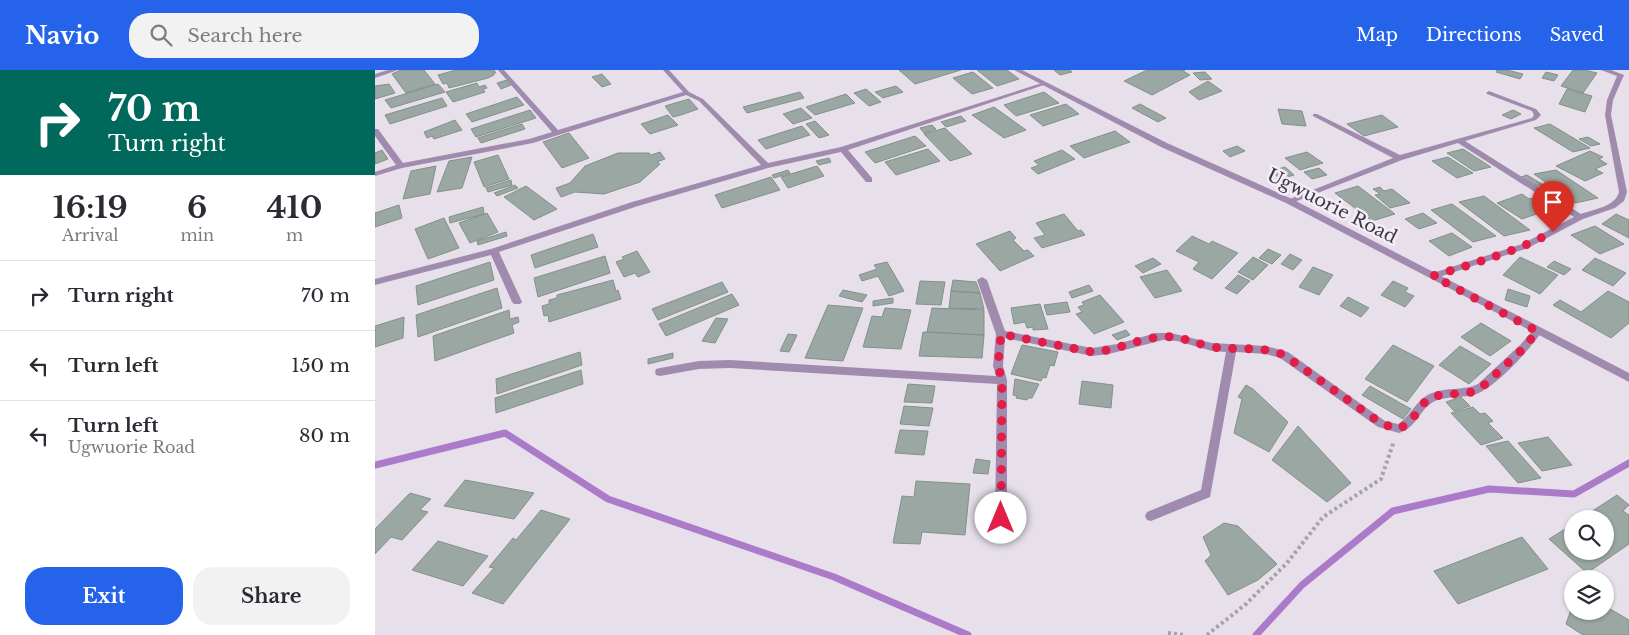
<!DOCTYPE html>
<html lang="en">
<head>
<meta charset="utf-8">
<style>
  body { margin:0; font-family:"Libre Baskerville",serif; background:#f2f2f3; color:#2b2b33; height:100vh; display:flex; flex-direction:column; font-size:19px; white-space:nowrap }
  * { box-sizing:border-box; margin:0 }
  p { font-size:16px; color:#7c7c81 }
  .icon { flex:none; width:28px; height:28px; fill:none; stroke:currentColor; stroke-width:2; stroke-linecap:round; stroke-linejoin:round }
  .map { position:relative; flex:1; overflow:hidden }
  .drawer { display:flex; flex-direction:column; background:#fff; width:375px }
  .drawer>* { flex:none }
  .banner { background:#00695c; color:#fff; overflow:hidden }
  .tools { position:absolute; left:1189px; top:440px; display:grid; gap:10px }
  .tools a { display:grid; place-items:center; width:50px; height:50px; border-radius:50%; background:#fff; box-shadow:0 1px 4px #0004; font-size:25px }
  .pin { position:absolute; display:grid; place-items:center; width:42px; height:42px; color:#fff; margin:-51px -21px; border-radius:50% 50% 50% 0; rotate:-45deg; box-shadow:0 0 5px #0007 }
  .pin .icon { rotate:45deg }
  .me { position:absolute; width:55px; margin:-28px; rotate:0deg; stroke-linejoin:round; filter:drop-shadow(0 0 4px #0008) }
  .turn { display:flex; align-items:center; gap:18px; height:105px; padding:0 25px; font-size:22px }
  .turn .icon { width:65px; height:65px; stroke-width:2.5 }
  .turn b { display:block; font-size:35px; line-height:42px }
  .eta { display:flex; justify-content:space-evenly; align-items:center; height:85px; text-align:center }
  .eta b { font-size:30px; font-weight:700; line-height:35px }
  .cta { display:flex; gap:10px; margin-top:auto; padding:10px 25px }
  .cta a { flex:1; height:58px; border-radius:20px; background:#2563eb; color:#fff; font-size:20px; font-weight:700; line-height:58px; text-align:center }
  .cta a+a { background:#f2f2f3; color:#2b2b33 }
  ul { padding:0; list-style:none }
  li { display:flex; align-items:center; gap:15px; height:70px; padding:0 25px; border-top:1px solid #e1e1e2 }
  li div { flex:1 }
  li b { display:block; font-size:19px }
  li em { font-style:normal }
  header { display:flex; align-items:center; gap:30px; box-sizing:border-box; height:70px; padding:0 25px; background:#2563eb; color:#fff }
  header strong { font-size:24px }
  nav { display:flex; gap:28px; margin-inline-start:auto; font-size:18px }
  .search { width:350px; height:45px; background:#f2f2f3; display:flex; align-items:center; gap:12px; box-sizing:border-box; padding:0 18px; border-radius:20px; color:#7c7c81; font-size:19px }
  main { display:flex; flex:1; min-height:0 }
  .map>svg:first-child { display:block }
</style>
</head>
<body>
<header>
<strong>Navio</strong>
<div class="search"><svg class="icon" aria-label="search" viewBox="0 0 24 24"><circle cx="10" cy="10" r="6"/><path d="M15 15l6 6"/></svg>Search here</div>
<nav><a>Map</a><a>Directions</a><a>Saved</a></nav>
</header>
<main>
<section class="drawer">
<div class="banner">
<div class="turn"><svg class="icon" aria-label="right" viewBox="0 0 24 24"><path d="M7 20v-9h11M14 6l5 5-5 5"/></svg><div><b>70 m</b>Turn right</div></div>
</div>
<div class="eta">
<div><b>16:19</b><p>Arrival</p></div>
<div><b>6</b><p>min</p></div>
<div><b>410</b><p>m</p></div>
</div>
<ul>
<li><svg class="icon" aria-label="right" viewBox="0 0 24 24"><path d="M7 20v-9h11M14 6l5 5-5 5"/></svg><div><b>Turn right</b></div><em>70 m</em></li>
<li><svg class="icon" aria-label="left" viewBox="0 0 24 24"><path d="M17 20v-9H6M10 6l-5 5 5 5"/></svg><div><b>Turn left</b></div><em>150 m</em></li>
<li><svg class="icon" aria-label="left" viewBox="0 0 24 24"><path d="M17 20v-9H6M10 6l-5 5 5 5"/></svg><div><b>Turn left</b><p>Ugwuorie Road</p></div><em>80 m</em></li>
</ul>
<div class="cta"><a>Exit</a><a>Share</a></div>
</section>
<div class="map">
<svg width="1254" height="565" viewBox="0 0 1254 565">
  <rect width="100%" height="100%" fill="#e7e0eb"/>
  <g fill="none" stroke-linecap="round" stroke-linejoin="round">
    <path stroke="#ab7bc9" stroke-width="7" d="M 0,395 L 130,363 L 233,429 L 459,507 L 593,565
      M 881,565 L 927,515 L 1018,441 L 1114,419 L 1199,424 L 1254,393"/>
  </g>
  <path fill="#9aa7a2" stroke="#83908b" d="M 26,0 L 49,0 L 60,14 L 31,23 L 17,4 Z
    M 119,0 L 121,3 L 118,3 L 119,5 L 113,8 L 74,18 L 72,13 L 68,14 L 63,5 L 81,0 Z
    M 524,0 L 586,0 L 540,14 Z
    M 602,0 L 632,0 L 644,9 L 622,16 Z
    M 679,0 L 695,0 L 697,2 L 685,5 Z
    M 772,0 L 810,0 L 808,1 L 815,5 L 777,25 L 749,11 Z
    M 1122,0 L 1132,0 L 1148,4 L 1145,9 L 1121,2 Z
    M 1198,0 L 1210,0 L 1222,3 L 1208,23 L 1186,16 Z
    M 598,2 L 618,18 L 597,24 L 578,8 Z
    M 830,2 L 837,9 L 825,10 L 818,3 Z
    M 1171,2 L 1183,5 L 1179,11 L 1167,8 Z
    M 227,4 L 236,14 L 227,17 L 217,7 Z
    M 132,10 L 136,15 L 126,19 L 122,13 Z
    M 833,11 L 847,21 L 824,30 L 814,22 Z
    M 102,13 L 104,17 L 110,15 L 112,18 L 108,19 L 110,22 L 78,32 L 71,22 Z
    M 14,14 L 20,23 L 0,29 L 0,16 Z
    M 63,14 L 70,22 L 16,38 L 10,30 Z
    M 521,16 L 528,22 L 508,28 L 500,22 Z
    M 491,19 L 506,32 L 494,36 L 479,23 Z
    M 1192,19 L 1217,26 L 1210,42 L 1184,34 Z
    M 425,22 L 429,28 L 372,43 L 368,37 Z
    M 669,22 L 684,33 L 641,46 L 629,35 Z
    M 471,24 L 480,33 L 440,45 L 431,37 Z
    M 142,27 L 149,35 L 97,52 L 91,44 Z
    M 67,28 L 72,36 L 15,54 L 10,45 Z
    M 314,29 L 323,39 L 306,45 L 298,47 L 290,36 Z
    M 691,34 L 704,44 L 668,56 L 655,45 Z
    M 765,34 L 791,48 L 783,52 L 757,38 Z
    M 619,37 L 651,60 L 629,68 L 597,45 Z
    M 426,38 L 437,48 L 418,54 L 408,44 Z
    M 903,39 L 927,41 L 931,56 L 907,54 Z
    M 155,40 L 161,48 L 101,67 L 96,59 Z
    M 1138,40 L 1146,44 L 1136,49 L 1127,45 Z
    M 293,45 L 303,55 L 275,64 L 266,54 Z
    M 1007,45 L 1023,57 L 989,66 L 972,54 Z
    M 586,46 L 591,51 L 571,57 L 566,52 Z
    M 80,50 L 87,60 L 59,69 L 57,66 L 52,68 L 49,62 Z
    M 440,51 L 454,65 L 444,68 L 431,54 Z
    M 147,54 L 150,59 L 106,73 L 103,68 Z
    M 1175,54 L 1215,78 L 1198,82 L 1159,58 Z
    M 557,55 L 561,59 L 549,63 L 545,58 Z
    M 427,56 L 435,65 L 391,79 L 383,70 Z
    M 570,58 L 597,84 L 575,91 L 549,64 Z
    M 740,61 L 755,72 L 709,88 L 695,76 Z
    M 194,63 L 214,88 L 187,98 L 168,72 Z
    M 540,66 L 551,76 L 500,93 L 490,82 Z
    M 1213,67 L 1225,74 L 1216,76 L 1204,69 Z
    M 862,76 L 870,81 L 855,87 L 848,81 Z
    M 553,79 L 565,91 L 521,105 L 510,92 Z
    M 1088,79 L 1116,97 L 1099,101 L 1072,83 Z
    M 7,80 L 13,89 L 0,94 L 0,83 Z
    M 687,80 L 700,89 L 663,104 L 656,98 L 664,95 L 659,91 Z
    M 1215,81 L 1228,87 L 1224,89 L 1232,94 L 1220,99 L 1228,103 L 1210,111 L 1181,96 Z
    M 285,82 L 290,89 L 282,92 L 285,94 L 265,112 L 229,124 L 200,122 L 186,127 L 181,118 L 195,113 L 210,96 L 243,83 L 274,83 L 276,85 Z
    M 932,82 L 948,93 L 925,100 L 910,88 Z
    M 123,85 L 134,109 L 109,117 L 99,92 Z
    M 97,87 L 87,118 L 62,122 L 74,91 Z
    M 1073,87 L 1098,103 L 1082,108 L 1057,91 Z
    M 454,88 L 456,92 L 444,95 L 441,91 Z
    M 61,96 L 55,124 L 28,129 L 36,101 Z
    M 442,96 L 449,106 L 413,118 L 406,107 Z
    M 910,97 L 919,105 L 905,109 L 896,101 Z
    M 944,98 L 952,105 L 937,109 L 929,102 Z
    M 413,100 L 415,103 L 399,108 L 397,105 Z
    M 1181,100 L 1223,128 L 1200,133 L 1159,104 Z
    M 1152,105 L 1167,114 L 1162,116 L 1146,107 Z
    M 396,107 L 405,120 L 347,138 L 340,125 Z
    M 136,110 L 137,115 L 113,122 L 111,118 Z
    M 140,115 L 143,118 L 122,126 L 119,123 Z
    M 151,116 L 182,139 L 159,150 L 129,127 Z
    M 983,116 L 1020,144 L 997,151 L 960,123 Z
    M 1005,117 L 1009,121 L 1017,119 L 1035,133 L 1015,138 L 1000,125 L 1005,124 L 998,119 Z
    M 1147,124 L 1154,129 L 1159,128 L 1176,139 L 1147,149 L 1122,133 Z
    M 1109,126 L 1155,160 L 1129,166 L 1084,132 Z
    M 1077,134 L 1121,166 L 1098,172 L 1056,140 Z
    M 24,135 L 27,148 L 0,157 L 0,143 Z
    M 108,137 L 109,144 L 75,153 L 74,147 Z
    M 112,143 L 123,162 L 95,173 L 84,153 Z
    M 1048,143 L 1062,153 L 1044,159 L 1030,149 Z
    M 689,144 L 703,161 L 706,160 L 710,165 L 667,178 L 659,168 L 670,165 L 661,153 Z
    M 1241,144 L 1254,150 L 1254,168 L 1227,154 Z
    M 69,148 L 84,178 L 53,189 L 40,159 Z
    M 1220,156 L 1249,174 L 1225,184 L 1196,165 Z
    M 635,161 L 641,168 L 638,170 L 649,181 L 653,180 L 659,186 L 625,201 L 601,174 Z
    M 131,162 L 132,166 L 103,175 L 102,171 Z
    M 1077,163 L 1097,177 L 1074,186 L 1054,171 Z
    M 218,164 L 223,177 L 160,198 L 156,185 Z
    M 817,166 L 834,174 L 837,171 L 863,183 L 837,209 L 818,199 L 824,192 L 801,181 Z
    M 893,179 L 906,185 L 897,194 L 884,188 Z
    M 262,181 L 275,202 L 263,207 L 260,203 L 249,207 L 241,192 L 249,189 L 247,187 Z
    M 915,184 L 927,190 L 918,200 L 906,194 Z
    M 230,186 L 235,203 L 163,227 L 159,208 Z
    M 878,187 L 893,195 L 878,210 L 863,202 Z
    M 1145,187 L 1183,205 L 1165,224 L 1128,205 Z
    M 778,188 L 786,194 L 768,203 L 760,196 Z
    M 1220,188 L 1251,203 L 1238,216 L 1207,200 Z
    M 1179,191 L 1196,199 L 1189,205 L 1172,197 Z
    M 115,192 L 119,210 L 43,235 L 41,216 Z
    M 512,192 L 529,221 L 514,226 L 503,206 L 487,211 L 484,205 L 502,199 L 499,195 Z
    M 938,197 L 958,205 L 944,225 L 924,217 Z
    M 792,200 L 807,221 L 780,228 L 765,207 Z
    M 863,205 L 875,211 L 862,224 L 850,218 Z
    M 238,210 L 241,221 L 243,220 L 246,229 L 174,252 L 173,245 L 169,246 L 167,236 L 174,234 L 174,230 L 182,228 L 182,225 Z
    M 578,210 L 601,212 L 605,223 L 576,221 Z
    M 545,211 L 570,212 L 566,235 L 541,234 Z
    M 1018,211 L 1033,218 L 1030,222 L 1039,226 L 1030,237 L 1006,225 Z
    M 347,212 L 353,222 L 283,250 L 277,239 Z
    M 714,215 L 718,221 L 697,228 L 694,222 Z
    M 122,218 L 127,238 L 43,267 L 41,245 Z
    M 1133,219 L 1155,226 L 1152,237 L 1130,230 Z
    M 468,220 L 492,225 L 487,232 L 464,226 Z
    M 576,221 L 605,223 L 609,239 L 574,238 Z
    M 1233,221 L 1254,232 L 1254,253 L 1236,268 L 1178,235 L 1185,230 L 1206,242 Z
    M 357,224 L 364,235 L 291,266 L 284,254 Z
    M 725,225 L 749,252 L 719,264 L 701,244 L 707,242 L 703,237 L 709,235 L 707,232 Z
    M 973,227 L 994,238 L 986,247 L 965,236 Z
    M 518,228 L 518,233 L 498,236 L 498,231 Z
    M 692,232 L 695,242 L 672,245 L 669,235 Z
    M 665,234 L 673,259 L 658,260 L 658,257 L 652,258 L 650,252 L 639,254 L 636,238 Z
    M 453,235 L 488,238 L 468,291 L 430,288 Z
    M 510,238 L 536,240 L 526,279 L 488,277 L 497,246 L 507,247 Z
    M 557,238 L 609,240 L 609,265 L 552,262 Z
    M 134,240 L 135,249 L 143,247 L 144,252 L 137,255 L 139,263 L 60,291 L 58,266 Z
    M 29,247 L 28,268 L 0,277 L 0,256 Z
    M 341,248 L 353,249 L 340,273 L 327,271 Z
    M 1106,253 L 1136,271 L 1115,286 L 1086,267 Z
    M 751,260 L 755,265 L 742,270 L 737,265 Z
    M 548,262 L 609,265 L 607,288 L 544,286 Z
    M 413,264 L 422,265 L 414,282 L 405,281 Z
    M 647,275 L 683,282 L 679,296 L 675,295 L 671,308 L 668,307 L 666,311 L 636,304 Z
    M 1018,275 L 1059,296 L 1032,332 L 990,309 Z
    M 1085,276 L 1116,294 L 1094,314 L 1064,295 Z
    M 205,282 L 207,295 L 122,324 L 121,309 Z
    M 298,283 L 298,288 L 273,294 L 273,289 Z
    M 206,300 L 208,314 L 121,343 L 120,328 Z
    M 640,309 L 664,314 L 657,328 L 653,328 L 652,330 L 641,328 L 642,326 L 638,325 Z
    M 707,311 L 738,315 L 736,338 L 704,334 Z
    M 533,314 L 560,316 L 557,333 L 529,332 Z
    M 871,315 L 878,319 L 913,352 L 894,382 L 859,363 L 867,329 L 863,327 Z
    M 995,316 L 1036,339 L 1028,349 L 987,325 Z
    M 1086,327 L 1095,336 L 1079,341 L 1071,332 Z
    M 529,336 L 558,338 L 554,356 L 525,354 Z
    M 1098,337 L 1105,344 L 1110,343 L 1118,351 L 1113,353 L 1128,368 L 1106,375 L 1076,343 Z
    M 923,356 L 976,413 L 952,432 L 897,390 Z
    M 525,360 L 553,361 L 549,385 L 520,383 Z
    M 1173,367 L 1197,395 L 1167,401 L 1143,373 Z
    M 1133,371 L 1166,408 L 1143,413 L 1111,376 Z
    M 601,389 L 615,391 L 613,404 L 598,403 Z
    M 90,410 L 159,423 L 139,449 L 69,436 Z
    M 541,411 L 595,414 L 590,465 L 547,462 L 545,474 L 518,473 L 527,426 L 539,427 Z
    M 35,423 L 56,429 L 45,440 L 53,442 L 27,470 L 16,467 L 0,484 L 0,459 Z
    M 1242,425 L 1254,435 L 1248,441 L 1254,445 L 1254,474 L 1212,503 L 1174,469 L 1198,454 L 1198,481 L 1230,481 L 1230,449 L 1205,449 Z
    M 166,440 L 195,449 L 128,534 L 97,523 L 119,498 L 114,497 L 138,468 L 141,470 Z
    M 849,453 L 863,456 L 902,494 L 883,510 L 853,525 L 830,491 L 836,485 L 828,467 Z
    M 1147,467 L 1173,499 L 1083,534 L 1059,501 Z
    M 63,471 L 113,486 L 88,516 L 37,500 Z
    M 1198,534 L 1198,541 L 1230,541 L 1230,536 L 1254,550 L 1254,565 L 1208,565 L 1191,554 Z"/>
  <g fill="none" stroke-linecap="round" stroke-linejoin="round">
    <path stroke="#a7a2aa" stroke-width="4" stroke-dasharray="3 3" stroke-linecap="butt" d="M 793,563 L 810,565
      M 832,565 L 871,534 L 912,493 L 948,447 L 1006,409 L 1019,371"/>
    <path fill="#a08bae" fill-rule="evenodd" d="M 13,0 L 23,0 L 0,8 L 0,4 Z
      M 123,0 L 129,0 L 183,60 L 308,22 L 288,0 L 294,0 L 314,22 L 328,29 L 393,93 L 466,77 L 667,13 L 672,14 L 473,80 L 497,108 L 497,112 L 491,112 L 466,82 L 393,98 L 263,136 L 124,182 L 147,232 L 145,234 L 139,234 L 137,232 L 116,185 L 0,215 L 0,209 L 116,179 L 257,132 L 386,95 L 324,31 L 311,25 L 158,73 L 27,98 L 0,106 L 0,102 L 21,95 L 0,66 L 0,59 L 3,59 L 28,93 L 154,69 L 177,62 Z
      M 1226,0 L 1236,0 L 1249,5 L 1238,30 L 1236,45 L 1252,122 L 1249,131 L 1240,138 L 1208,149 L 1153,178 L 1061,208 L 1055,208 L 1053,206 L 1055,204 L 1147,174 L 1199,147 L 1083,73 L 1027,90 L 917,133 L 911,133 L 910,131 L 1018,88 L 938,46 L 938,44 L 942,44 L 1025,85 L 1157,48 L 1159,45 L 1157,41 L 1112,24 L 1111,23 L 1114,21 L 1161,39 L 1166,45 L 1161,50 L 1090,71 L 1206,144 C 1219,139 1240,137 1244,122 L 1230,45 L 1232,30 L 1242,6 Z
      M 607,207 L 612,210 L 630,261 L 717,278 L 742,274 L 781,263 L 796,263 L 837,273 L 891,276 L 913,282 L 1010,351 L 1023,354 C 1036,346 1042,328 1057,323 C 1072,317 1089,321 1103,314 L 1146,274 L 1159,259 L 1162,257 L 1167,261 C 1157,278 1117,321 1098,325 C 1086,328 1071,326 1060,331 C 1045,338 1043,357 1024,363 L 1003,357 L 905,288 L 891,284 L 861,282 L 835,427 L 776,451 L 772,450 L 770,446 L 772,442 L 826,420 L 851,282 L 837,281 L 802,271 L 788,270 L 734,284 L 717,286 L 630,268 L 628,296 L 632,310 L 632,448 L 630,452 L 626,453 L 622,452 L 620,448 L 622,314 L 355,298 L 324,299 L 285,306 L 281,305 L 280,302 L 281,299 L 285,298 L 324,291 L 355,290 L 621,306 L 618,296 L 621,264 L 602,210 Z"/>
    <path fill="#a08bae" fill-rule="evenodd" d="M 639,0 L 647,0 L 792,73 L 917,129 L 1254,303 L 1254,312 L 911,133 L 786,77 Z"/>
  </g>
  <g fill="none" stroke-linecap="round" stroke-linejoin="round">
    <path stroke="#e11d48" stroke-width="9" stroke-dasharray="0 16.2" d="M 626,448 L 627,310 L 623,296 L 626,264 L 717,282 C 741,281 762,269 785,267 C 804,265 819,273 837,277 C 862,281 885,275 909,285 L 1007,354 L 1024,359 L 1034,353 L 1050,332 L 1059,326 L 1098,322 L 1107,317 L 1150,277 L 1162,261 L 1058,206 C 1100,193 1140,182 1178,162"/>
  </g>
  <g text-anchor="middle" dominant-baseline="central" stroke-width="5" stroke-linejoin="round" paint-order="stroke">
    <g font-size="18" fill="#3d3a3e" stroke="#f4edf9">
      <text transform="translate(957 136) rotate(27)">Ugwuorie Road</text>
    </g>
  </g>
</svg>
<div class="tools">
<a><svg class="icon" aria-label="search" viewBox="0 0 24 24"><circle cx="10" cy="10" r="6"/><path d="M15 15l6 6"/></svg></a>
<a><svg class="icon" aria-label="layers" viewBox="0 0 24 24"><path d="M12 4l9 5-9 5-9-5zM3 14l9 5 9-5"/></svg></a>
</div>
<div class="pin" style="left:1178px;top:162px;background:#d93025"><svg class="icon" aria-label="arrive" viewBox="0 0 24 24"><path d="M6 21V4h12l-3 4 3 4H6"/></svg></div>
<svg class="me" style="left:626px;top:448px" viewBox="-20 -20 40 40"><circle r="19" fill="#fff"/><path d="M0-13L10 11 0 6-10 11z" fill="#e11d48"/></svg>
</div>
</main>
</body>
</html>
